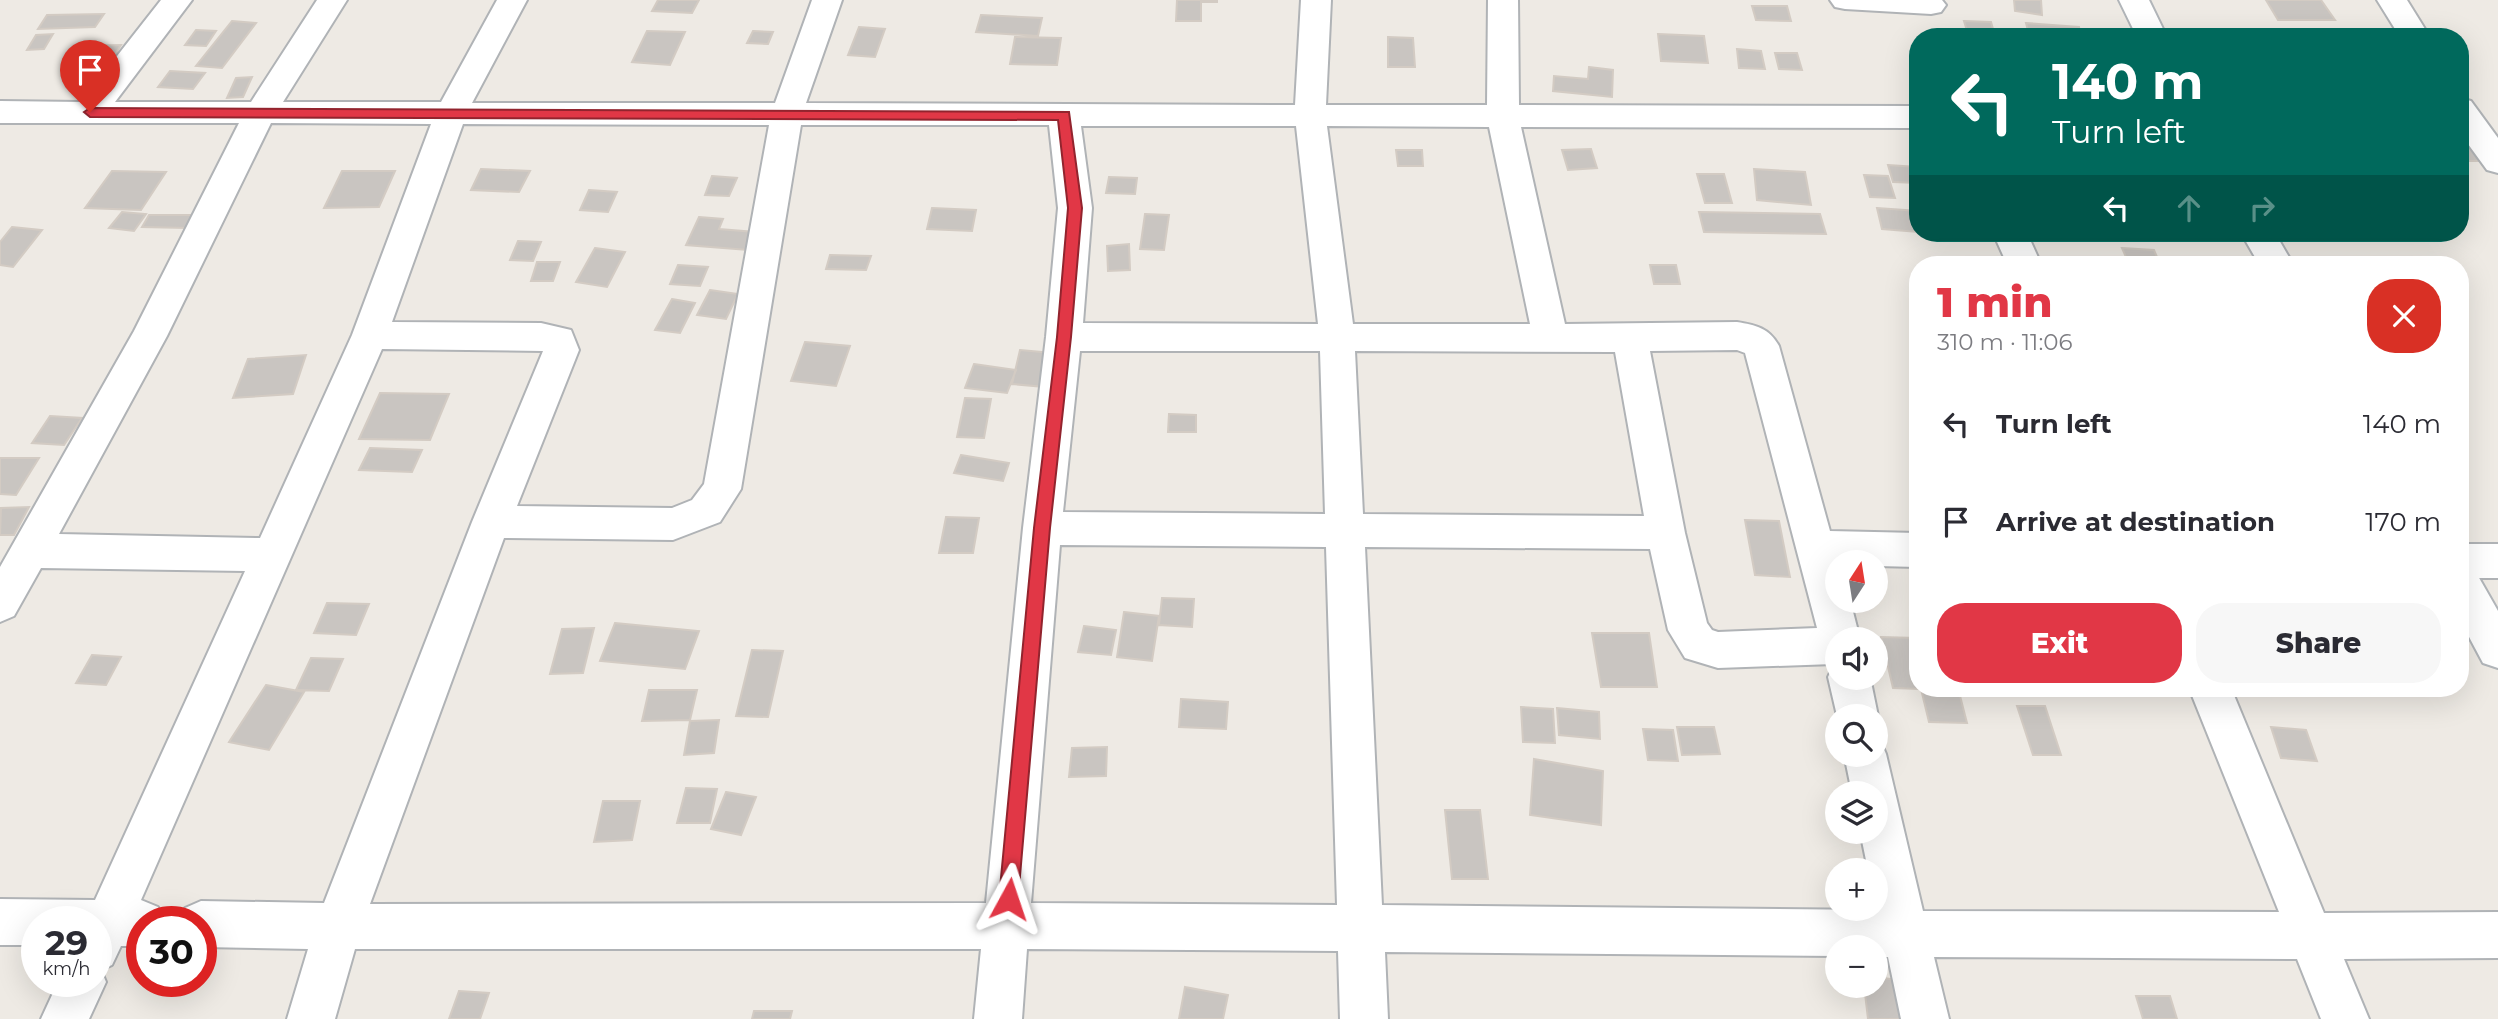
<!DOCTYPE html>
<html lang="en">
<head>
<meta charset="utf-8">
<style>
  body { margin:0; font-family:Montserrat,sans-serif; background:#f7f7f7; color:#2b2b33; height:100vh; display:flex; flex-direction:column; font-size:26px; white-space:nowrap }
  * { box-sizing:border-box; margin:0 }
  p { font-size:23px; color:#7c7c81 }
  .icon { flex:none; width:38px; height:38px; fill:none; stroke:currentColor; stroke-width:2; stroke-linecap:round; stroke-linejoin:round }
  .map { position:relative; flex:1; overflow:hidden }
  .drawer { position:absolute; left:1909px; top:256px; width:560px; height:441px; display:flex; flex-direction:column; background:#fff; border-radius:28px; box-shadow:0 7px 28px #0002 }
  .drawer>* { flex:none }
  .hud { position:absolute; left:1909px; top:28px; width:560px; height:214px; border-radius:28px; box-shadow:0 7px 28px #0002; background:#00695c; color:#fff; overflow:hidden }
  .needle { width:46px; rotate:12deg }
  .buttons { position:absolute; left:1825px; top:550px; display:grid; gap:14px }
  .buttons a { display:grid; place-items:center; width:63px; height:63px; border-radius:50%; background:#fff; box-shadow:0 7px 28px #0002; font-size:35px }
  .speed { position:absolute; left:21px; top:906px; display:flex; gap:14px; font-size:35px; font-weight:700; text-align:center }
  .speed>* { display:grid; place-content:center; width:91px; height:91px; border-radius:50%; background:#fff; box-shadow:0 7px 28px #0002; line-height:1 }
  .speed small { font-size:18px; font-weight:400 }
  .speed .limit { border:10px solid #d22; background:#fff; color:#111 }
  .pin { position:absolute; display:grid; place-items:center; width:60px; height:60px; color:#fff; margin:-72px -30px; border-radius:50% 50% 50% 0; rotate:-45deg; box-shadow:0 0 7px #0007 }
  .pin .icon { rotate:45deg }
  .me { position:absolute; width:77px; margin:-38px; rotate:5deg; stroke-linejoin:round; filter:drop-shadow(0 0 5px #0008) }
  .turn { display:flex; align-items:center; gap:24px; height:147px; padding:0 28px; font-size:32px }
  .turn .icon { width:91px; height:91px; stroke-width:2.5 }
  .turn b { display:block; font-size:49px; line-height:60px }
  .lanes { display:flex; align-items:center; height:66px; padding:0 28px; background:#0003; justify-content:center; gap:35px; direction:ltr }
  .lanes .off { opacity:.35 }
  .round { display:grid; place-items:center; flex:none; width:74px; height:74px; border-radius:28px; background:#f7f7f7 }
  .headline { display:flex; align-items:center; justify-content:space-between; height:119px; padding:0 28px }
  h1 { font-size:42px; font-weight:800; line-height:52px; color:#e13746 }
  .primary-button { display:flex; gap:14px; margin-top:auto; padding:14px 28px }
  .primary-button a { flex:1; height:80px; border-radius:28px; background:#e13746; color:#fff; font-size:28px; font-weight:800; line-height:80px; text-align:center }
  .primary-button a+a { background:#f7f7f7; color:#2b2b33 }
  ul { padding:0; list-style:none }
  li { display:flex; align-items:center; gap:21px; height:98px; padding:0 28px }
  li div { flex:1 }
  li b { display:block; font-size:26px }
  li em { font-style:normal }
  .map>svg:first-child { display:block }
</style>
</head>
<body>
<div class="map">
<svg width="2498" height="1019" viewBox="0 0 2498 1019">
  <rect width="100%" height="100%" fill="#eeeae4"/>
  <path fill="#c9c5c1" stroke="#d3cbc3" stroke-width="2" d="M 658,0 L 699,0 L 692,13 L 652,11 Z
    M 1177,0 L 1217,0 L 1217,2 L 1201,2 L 1201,21 L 1176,21 Z
    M 2014,0 L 2041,0 L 2042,15 L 2015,11 Z
    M 2266,0 L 2321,0 L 2335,20 L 2278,20 Z
    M 1752,6 L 1787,6 L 1791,21 L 1756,20 Z
    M 104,14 L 95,27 L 38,29 L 47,15 Z
    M 981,15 L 1042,18 L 1038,36 L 976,32 Z
    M 232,21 L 256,23 L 222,68 L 196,66 Z
    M 1964,21 L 1991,22 L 1995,36 L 1968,34 Z
    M 2026,23 L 2079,27 L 2081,37 L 2029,34 Z
    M 859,27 L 885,29 L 875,57 L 848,55 Z
    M 196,30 L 216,31 L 206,46 L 185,45 Z
    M 647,31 L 685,32 L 670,65 L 632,62 Z
    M 753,31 L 773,32 L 768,44 L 747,43 Z
    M 53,34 L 44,49 L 27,50 L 36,35 Z
    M 1658,34 L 1704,36 L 1708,63 L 1661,61 Z
    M 1015,37 L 1061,38 L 1057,65 L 1010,64 Z
    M 1388,37 L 1413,38 L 1415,67 L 1388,67 Z
    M 121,45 L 111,61 L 66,62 L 76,46 Z
    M 1737,49 L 1761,51 L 1765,69 L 1739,68 Z
    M 1775,53 L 1797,53 L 1802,70 L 1779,69 Z
    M 1589,67 L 1613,70 L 1612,97 L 1553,91 L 1554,76 L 1588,79 Z
    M 170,71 L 205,73 L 193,89 L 158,87 Z
    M 252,77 L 243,97 L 227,98 L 236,78 Z
    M 2460,146 L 2477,147 L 2486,161 L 2460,161 Z
    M 1591,149 L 1597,168 L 1568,170 L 1562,150 Z
    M 1396,150 L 1422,150 L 1423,166 L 1398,166 Z
    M 1888,165 L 1917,167 L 1918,183 L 1893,182 Z
    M 481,169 L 530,171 L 519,192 L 471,190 Z
    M 1754,169 L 1805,172 L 1811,205 L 1757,200 Z
    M 112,171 L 166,172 L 141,210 L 85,208 Z
    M 342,171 L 395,171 L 379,207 L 324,208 Z
    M 1697,174 L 1724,174 L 1732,203 L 1705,203 Z
    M 1864,175 L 1888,176 L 1895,198 L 1870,197 Z
    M 712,176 L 737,178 L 729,196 L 705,195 Z
    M 1109,177 L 1137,178 L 1135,194 L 1106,193 Z
    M 589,190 L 617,192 L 608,212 L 580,210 Z
    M 932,208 L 976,210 L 972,231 L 927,229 Z
    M 1877,208 L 1918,211 L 1918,232 L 1882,229 Z
    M 122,212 L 146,214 L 134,231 L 109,228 Z
    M 1699,212 L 1820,214 L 1826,234 L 1704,232 Z
    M 1145,214 L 1169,215 L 1164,250 L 1140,249 Z
    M 149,215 L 195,215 L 187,228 L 142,227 Z
    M 699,217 L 723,219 L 719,229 L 755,232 L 748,250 L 686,245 Z
    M 12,227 L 42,230 L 13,267 L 0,265 L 0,242 Z
    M 518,241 L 541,242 L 533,261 L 510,260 Z
    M 1129,244 L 1130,270 L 1108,271 L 1107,246 Z
    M 595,248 L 625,252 L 607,287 L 576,282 Z
    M 2122,248 L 2154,250 L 2160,264 L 2129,264 Z
    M 830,255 L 871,256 L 866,270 L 826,269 Z
    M 537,262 L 560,262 L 553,281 L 531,281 Z
    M 678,265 L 708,267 L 700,286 L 670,284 Z
    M 1650,265 L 1676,265 L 1680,284 L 1654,284 Z
    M 710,290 L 738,294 L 726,319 L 697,315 Z
    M 672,299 L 695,303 L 680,333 L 655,330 Z
    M 805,342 L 850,346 L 836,386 L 791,381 Z
    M 1020,350 L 1063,354 L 1055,388 L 1012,384 Z
    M 306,355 L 293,394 L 233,398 L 248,359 Z
    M 974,364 L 1016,370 L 1007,393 L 965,388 Z
    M 380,393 L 449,394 L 430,440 L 359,439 Z
    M 965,398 L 991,399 L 984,438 L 957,437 Z
    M 1169,414 L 1196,415 L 1196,432 L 1168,432 Z
    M 50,416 L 82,418 L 64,445 L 32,443 Z
    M 370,448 L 422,450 L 412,472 L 359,470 Z
    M 961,455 L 1009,463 L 1003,481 L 954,473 Z
    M 0,458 L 39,458 L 16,495 L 0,494 Z
    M 29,507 L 14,535 L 0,535 L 1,508 Z
    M 946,517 L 979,518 L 973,553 L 939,553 Z
    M 1745,520 L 1779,521 L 1790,577 L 1755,575 Z
    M 1162,598 L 1194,599 L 1192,627 L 1159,625 Z
    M 327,603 L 369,604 L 356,635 L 314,633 Z
    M 1124,612 L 1159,616 L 1152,661 L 1117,657 Z
    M 1912,614 L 1918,615 L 1918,688 L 1958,688 L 1967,723 L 1929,722 L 1921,689 L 1893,688 L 1881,637 L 1918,638 Z
    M 615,623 L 699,631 L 685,669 L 600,661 Z
    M 1084,626 L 1116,630 L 1111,655 L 1078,652 Z
    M 594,628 L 583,673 L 550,674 L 562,629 Z
    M 1592,633 L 1649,633 L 1657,687 L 1601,687 Z
    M 752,650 L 783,651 L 768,717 L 736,716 Z
    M 92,655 L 121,657 L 106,685 L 76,683 Z
    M 311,658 L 343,659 L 329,691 L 296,690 Z
    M 266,685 L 304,692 L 269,750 L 229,742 Z
    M 649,690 L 697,690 L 690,720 L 642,721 Z
    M 1181,699 L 1228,702 L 1226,729 L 1179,727 Z
    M 2017,706 L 2045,706 L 2061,755 L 2033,755 Z
    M 1521,707 L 1553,709 L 1555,743 L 1523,742 Z
    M 1557,708 L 1599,712 L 1600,739 L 1559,735 Z
    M 719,720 L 714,753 L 684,755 L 690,721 Z
    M 1677,727 L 1714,727 L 1720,754 L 1682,755 Z
    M 2271,727 L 2306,730 L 2317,761 L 2281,758 Z
    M 1643,729 L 1673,730 L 1678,761 L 1648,760 Z
    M 1107,747 L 1106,776 L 1069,777 L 1072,748 Z
    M 1534,759 L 1603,771 L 1601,825 L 1530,815 Z
    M 686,788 L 717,789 L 710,823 L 677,823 Z
    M 726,792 L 756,797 L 741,835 L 711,829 Z
    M 603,801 L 640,801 L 632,840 L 594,842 Z
    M 1445,810 L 1480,810 L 1488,879 L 1452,879 Z
    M 1876,977 L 1904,981 L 1908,1019 L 1868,1019 L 1864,985 L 1876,985 Z
    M 1185,987 L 1228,995 L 1223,1019 L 1179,1019 Z
    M 459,991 L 489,993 L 480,1019 L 449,1019 Z
    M 2136,996 L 2170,996 L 2177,1019 L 2143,1019 Z
    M 754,1011 L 792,1011 L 790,1019 L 752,1019 Z"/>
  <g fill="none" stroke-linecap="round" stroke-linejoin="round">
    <defs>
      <path id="street" d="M 161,0 L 192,0 L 115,102 L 251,102 L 317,0 L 347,0 L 283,102 L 441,102 L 497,0 L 527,0 L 472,103 L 775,103 L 812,0 L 842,0 L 806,103 L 1295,105 L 1301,0 L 1331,0 L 1326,105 L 1487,105 L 1488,0 L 1518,0 L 1519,105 L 1918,106 L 1918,128 L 1521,127 L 1565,324 L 1737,322 C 1756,325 1769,328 1779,346 L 1830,531 L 1918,533 L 1918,567 L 1876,566 L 1876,562 L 1838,562 L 1838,600 L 1850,600 L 1860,639 L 1838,639 L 1838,677 L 1870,677 L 1878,716 L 1876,721 L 1876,716 L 1838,716 L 1838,720 L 1828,677 L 1834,664 L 1718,668 L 1685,658 L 1668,630 L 1650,549 L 1365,547 L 1382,905 L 1877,910 L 1876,870 L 1868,870 L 1860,831 L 1876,831 L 1876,793 L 1852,793 L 1844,754 L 1876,754 L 1876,738 L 1880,740 L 1886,754 L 1923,911 L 2279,912 L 2189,688 L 2231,688 L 2324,913 L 2498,912 L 2498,958 L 2344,959 L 2369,1019 L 2321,1019 L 2297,959 L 1934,957 L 1949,1019 L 1901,1019 L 1888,957 L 1876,957 L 1876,947 L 1838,947 L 1838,956 L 1385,952 L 1388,1019 L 1340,1019 L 1338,951 L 1027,949 L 1022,1019 L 974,1019 L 981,949 L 355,949 L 335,1019 L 287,1019 L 308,949 L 201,947 L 201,922 L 179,922 L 185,908 L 201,901 L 324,903 L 472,522 L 543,351 L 382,349 L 141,900 L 158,907 L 165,922 L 142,922 L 142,946 L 121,946 L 112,965 L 101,970 L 106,982 L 89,1019 L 41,1019 L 58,982 L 96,982 L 96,922 L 37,922 L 37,945 L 0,945 L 0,899 L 95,900 L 245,571 L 41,568 L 14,616 L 0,622 L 0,567 L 134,331 L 239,123 L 0,123 L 0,101 L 81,102 ZM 271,123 L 431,124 L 352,335 L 260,538 L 59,534 L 167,336 ZM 463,124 L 769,125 L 704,484 L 692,500 L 672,508 L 517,506 L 579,350 L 571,330 L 541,323 L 392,322 ZM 801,125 L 1049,125 L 1058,208 L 1046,337 L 1023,528 L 986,903 L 370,904 L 504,538 L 673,540 L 720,522 L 741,489 ZM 1081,126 L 1296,126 L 1318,324 L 1083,323 L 1092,208 ZM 1327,126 L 1489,127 L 1530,324 L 1353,324 ZM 1737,350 L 1745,353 L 1817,628 L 1718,632 L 1712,630 L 1707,623 L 1685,533 L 1650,351 ZM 1080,351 L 1320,351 L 1325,514 L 1063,512 ZM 1355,351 L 1615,352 L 1644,516 L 1363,514 ZM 1060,545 L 1326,547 L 1337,905 L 1031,903 Z
        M 1830,0 L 1942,0 L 1946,5 L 1941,12 L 1931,14 L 1845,9 L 1835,7 Z
        M 2377,0 L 2407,0 L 2430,37 L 2400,37 Z
        M 2460,98 L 2471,101 L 2498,138 L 2498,173 L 2487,170 L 2460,133 Z
        M 1993,233 L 2027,233 L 2041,264 L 2007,264 Z
        M 2460,544 L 2498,544 L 2498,578 L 2460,578 Z"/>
      <path id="secondary" d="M 2119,0 L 2149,0 L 2167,37 L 2137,37 Z
        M 2241,233 L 2275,233 L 2293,264 L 2259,264 Z
        M 2460,564 L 2474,569 L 2498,611 L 2498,668 L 2483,663 L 2460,620 Z"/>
    </defs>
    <use href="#street" stroke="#b0b3b6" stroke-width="4"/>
    <use href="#secondary" stroke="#b1b5b9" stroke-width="4"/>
    <use href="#street" fill="#fff" fill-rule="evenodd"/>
    <use href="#secondary" fill="#fff" fill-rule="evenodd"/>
  </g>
  <path fill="#e13746" stroke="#92242e" stroke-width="2" d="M 90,108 L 1069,112 L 1082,208 L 1071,337 L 1050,528 L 1018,899 L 1015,905 L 1009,908 L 1002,905 L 999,899 L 1034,528 L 1057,337 L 1068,208 L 1058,120 L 90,117 L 84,112 Z"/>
</svg>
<div class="buttons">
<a><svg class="needle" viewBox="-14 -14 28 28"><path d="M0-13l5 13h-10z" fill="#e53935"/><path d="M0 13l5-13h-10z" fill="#7c7c81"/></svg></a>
<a><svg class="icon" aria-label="sound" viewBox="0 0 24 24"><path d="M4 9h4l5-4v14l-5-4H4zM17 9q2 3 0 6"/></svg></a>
<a><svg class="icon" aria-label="search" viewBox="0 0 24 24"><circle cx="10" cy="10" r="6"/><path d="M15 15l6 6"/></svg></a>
<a><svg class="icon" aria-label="layers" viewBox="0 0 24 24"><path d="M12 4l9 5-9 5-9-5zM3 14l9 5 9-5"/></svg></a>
<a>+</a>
<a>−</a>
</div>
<div class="speed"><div>29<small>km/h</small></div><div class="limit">30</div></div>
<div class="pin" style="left:90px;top:112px;background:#d93025"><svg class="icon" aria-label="arrive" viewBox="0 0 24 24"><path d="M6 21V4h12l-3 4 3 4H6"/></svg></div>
<svg class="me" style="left:1009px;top:899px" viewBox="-20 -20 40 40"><path d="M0-17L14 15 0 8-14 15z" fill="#e13746" stroke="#fff" stroke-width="4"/></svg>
<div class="hud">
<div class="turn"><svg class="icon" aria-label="left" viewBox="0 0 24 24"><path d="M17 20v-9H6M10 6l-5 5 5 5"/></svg><div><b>140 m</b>Turn left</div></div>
<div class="lanes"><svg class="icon" aria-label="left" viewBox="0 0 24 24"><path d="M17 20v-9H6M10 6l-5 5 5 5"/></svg><svg class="icon off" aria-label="ahead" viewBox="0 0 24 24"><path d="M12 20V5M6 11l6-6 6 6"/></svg><svg class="icon off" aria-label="right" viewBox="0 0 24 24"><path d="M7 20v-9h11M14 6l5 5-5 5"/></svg></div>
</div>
<section class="drawer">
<div class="headline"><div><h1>1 min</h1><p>310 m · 11:06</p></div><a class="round" style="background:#d93025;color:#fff"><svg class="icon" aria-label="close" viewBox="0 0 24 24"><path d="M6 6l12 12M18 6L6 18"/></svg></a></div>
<ul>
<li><svg class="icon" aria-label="left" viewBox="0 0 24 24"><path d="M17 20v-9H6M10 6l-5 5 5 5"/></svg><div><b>Turn left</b></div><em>140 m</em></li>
<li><svg class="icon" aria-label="arrive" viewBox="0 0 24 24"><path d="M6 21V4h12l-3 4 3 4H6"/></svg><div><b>Arrive at destination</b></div><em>170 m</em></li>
</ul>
<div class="primary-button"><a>Exit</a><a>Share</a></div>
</section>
</div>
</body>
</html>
